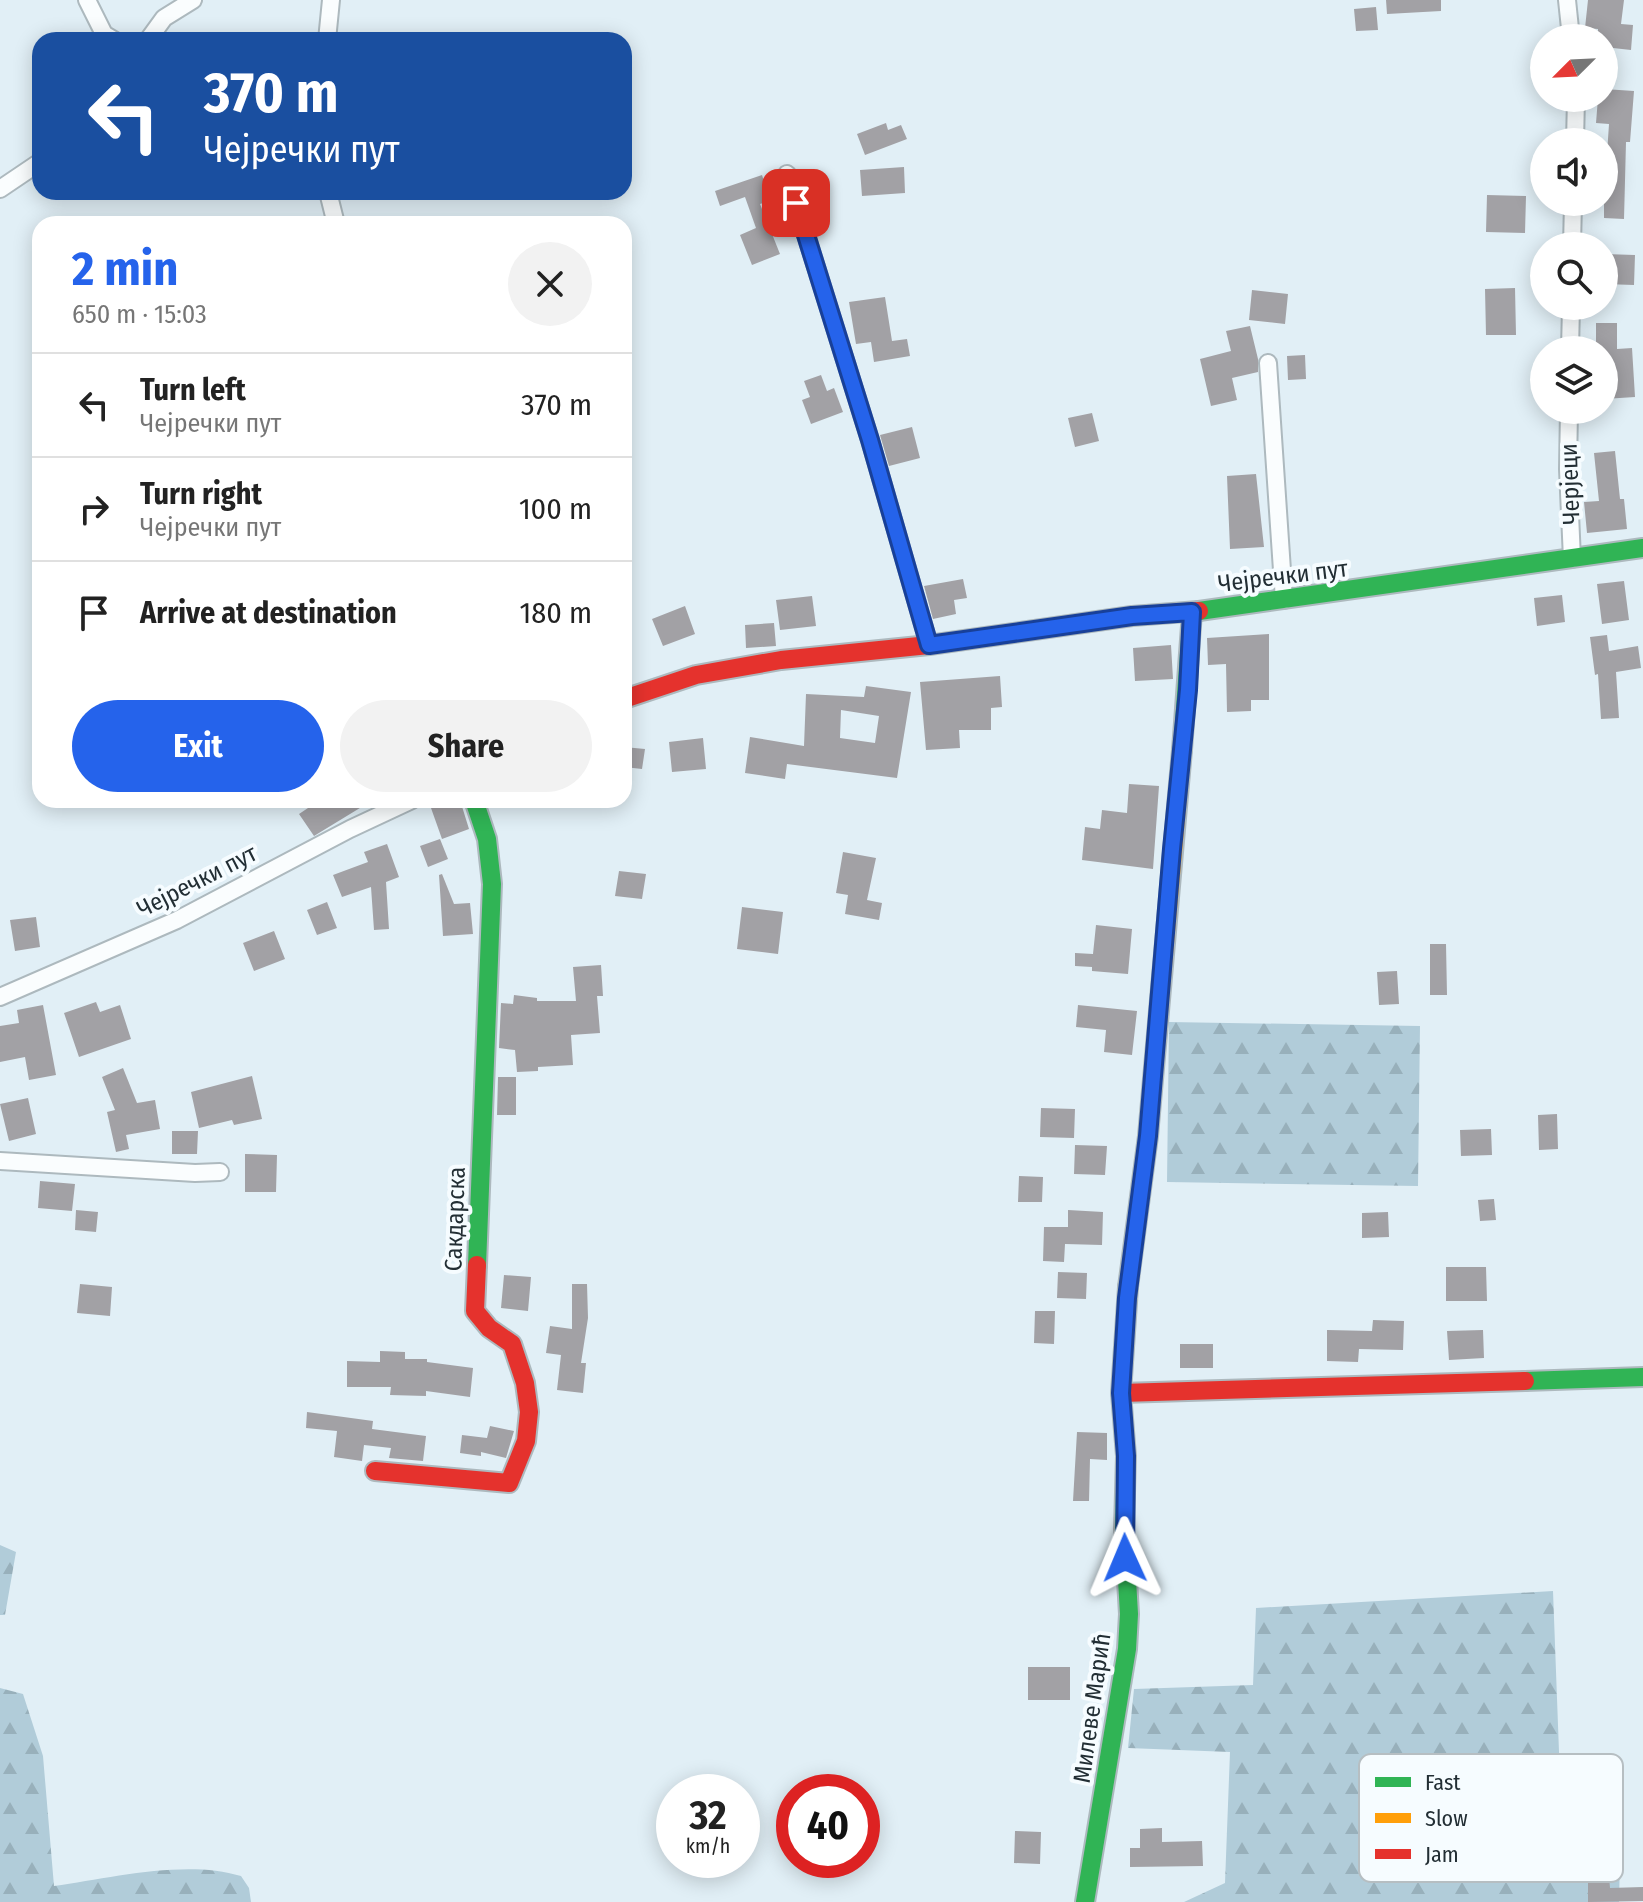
<!DOCTYPE html>
<html lang="en">
<head>
<meta charset="utf-8">
<style>
  body { margin:0; font-family:"Fira Sans Condensed",sans-serif; background:#f2f2f2; color:#222; height:100vh; display:flex; flex-direction:column; font-size:30px; white-space:nowrap }
  * { box-sizing:border-box; margin:0 }
  p { font-size:26px; color:#767676 }
  .icon { flex:none; width:44px; height:44px; fill:none; stroke:currentColor; stroke-width:2; stroke-linecap:round; stroke-linejoin:round }
  .map { position:relative; flex:1; overflow:hidden }
  .side { position:absolute; left:32px; top:216px; width:600px; height:592px; display:flex; flex-direction:column; background:#fff; border-radius:24px; box-shadow:0 4px 20px #0003 }
  .side>* { flex:none }
  .top-card { position:absolute; left:32px; top:32px; width:600px; height:168px; border-radius:24px; box-shadow:0 4px 20px #0003; background:#1a4fa0; color:#fff; overflow:hidden }
  .needle { width:52px; rotate:246deg }
  .buttons { position:absolute; left:1530px; top:24px; display:grid; gap:16px }
  .buttons a { display:grid; place-items:center; width:88px; height:88px; border-radius:50%; background:#fff; box-shadow:0 4px 20px #0003; font-size:40px }
  .speed { position:absolute; left:656px; top:1774px; display:flex; gap:16px; font-size:40px; font-weight:700; text-align:center }
  .speed>* { display:grid; place-content:center; width:104px; height:104px; border-radius:50%; background:#fff; box-shadow:0 4px 20px #0003; line-height:1 }
  .speed small { font-size:20px; font-weight:400 }
  .speed .limit { border:12px solid #d22; background:#fff; color:#111 }
  .pin { position:absolute; display:grid; place-items:center; width:68px; height:68px; color:#fff; margin:-34px; border-radius:16px; box-shadow:0 4px 12px #0006 }
  .me { position:absolute; width:88px; margin:-44px; rotate:359deg; stroke-linejoin:round; filter:drop-shadow(0 0 6px #0008) }
  .turn { display:flex; align-items:center; gap:28px; height:168px; padding:0 40px; font-size:36px }
  .turn .icon { width:104px; height:104px; stroke-width:2.5 }
  .turn b { display:block; font-size:56px; line-height:68px }
  .round { display:grid; place-items:center; flex:none; width:84px; height:84px; border-radius:42px; background:#f2f2f2 }
  .headline { display:flex; align-items:center; justify-content:space-between; height:136px; padding:0 40px }
  h1 { font-size:48px; font-weight:700; line-height:60px; color:#2563eb }
  .button { display:flex; gap:16px; margin-top:auto; padding:16px 40px }
  .button a { flex:1; height:92px; border-radius:48px; background:#2563eb; color:#fff; font-size:32px; font-weight:700; line-height:92px; text-align:center }
  .button a+a { background:#f2f2f2; color:#222 }
  ul { padding:0; list-style:none }
  li { display:flex; align-items:center; gap:24px; height:104px; padding:0 40px; border-top:2px solid #e0e0e0 }
  li div { flex:1 }
  li b { display:block; font-size:30px }
  li em { font-style:normal }
  .map>svg:first-child { display:block }
</style>
</head>
<body>
<div class="map">
<svg width="1643" height="1902" viewBox="0 0 1643 1902">
  <defs>
    <pattern id="forest-firs" width="22" height="20" patternUnits="userSpaceOnUse" patternTransform="scale(2)"><rect width="22" height="20" fill="#b1ccd9"/><path d="M5 1l3.5 6h-7zM16 11l3.5 6h-7z" fill="#98b0bb"/></pattern>
  </defs>
  <rect width="100%" height="100%" fill="#e1eff6"/>
  <path fill="url(#forest-firs)" d="M 1169,1022 L 1420,1026 L 1418,1186 L 1167,1182 Z
    M 0,1545 L 16,1552 L 5,1615 L 0,1615 Z
    M 1553,1591 L 1563,1859 L 1620,1858 L 1619,1902 L 1184,1902 L 1225,1883 L 1230,1752 L 1128,1748 L 1134,1689 L 1253,1685 L 1256,1608 Z
    M 0,1688 L 23,1694 L 43,1756 L 54,1886 C 110,1878 186,1859 241,1876 L 249,1888 L 251,1902 L 0,1902 Z"/>
  <path fill="#a2a1a5" fill-rule="evenodd" d="M 1386,0 L 1441,0 L 1441,11 L 1387,14 Z
    M 1588,0 L 1624,0 L 1621,24 L 1633,25 L 1631,50 L 1604,47 L 1604,38 L 1598,38 L 1598,29 L 1585,28 Z
    M 1376,7 L 1378,30 L 1356,31 L 1354,9 Z
    M 1604,89 L 1634,91 L 1630,142 L 1626,142 L 1624,219 L 1604,218 L 1604,154 L 1607,154 L 1609,124 L 1596,123 L 1598,98 L 1604,98 Z
    M 886,123 L 888,130 L 901,125 L 907,139 L 865,155 L 857,134 Z
    M 904,167 L 905,193 L 862,196 L 860,170 Z
    M 762,175 L 770,201 L 760,204 L 780,254 L 752,265 L 740,235 L 756,228 L 745,197 L 720,206 L 715,191 Z
    M 1487,195 L 1526,196 L 1525,233 L 1486,232 Z
    M 1604,254 L 1635,255 L 1634,285 L 1604,284 Z
    M 1515,288 L 1516,335 L 1486,335 L 1485,289 Z
    M 1252,290 L 1288,294 L 1285,324 L 1249,320 Z
    M 885,297 L 892,341 L 907,339 L 910,356 L 874,362 L 871,342 L 856,344 L 849,302 Z
    M 1596,323 L 1617,323 L 1617,349 L 1632,348 L 1635,397 L 1604,399 L 1604,350 L 1596,350 Z
    M 1250,326 L 1258,359 L 1258,372 L 1232,378 L 1237,400 L 1211,406 L 1200,359 L 1231,351 L 1226,331 Z
    M 1305,355 L 1306,379 L 1288,380 L 1287,356 Z
    M 821,375 L 827,391 L 834,388 L 843,412 L 811,424 L 802,400 L 810,397 L 804,381 Z
    M 1092,413 L 1099,441 L 1075,447 L 1068,418 Z
    M 912,427 L 920,458 L 889,466 L 880,435 Z
    M 1615,451 L 1620,499 L 1624,499 L 1627,529 L 1587,533 L 1584,502 L 1599,501 L 1594,453 Z
    M 1256,474 L 1264,547 L 1230,549 L 1227,476 Z
    M 963,579 L 967,598 L 954,600 L 956,614 L 933,619 L 924,586 Z
    M 1624,581 L 1629,620 L 1602,624 L 1597,584 Z
    M 1562,595 L 1565,622 L 1537,626 L 1534,598 Z
    M 812,596 L 816,626 L 780,630 L 776,600 Z
    M 685,606 L 695,634 L 663,646 L 652,619 Z
    M 774,623 L 776,646 L 746,648 L 745,625 Z
    M 1269,634 L 1269,700 L 1251,700 L 1251,711 L 1227,712 L 1226,664 L 1208,665 L 1207,638 Z
    M 1607,635 L 1609,651 L 1638,646 L 1641,668 L 1616,672 L 1619,718 L 1601,719 L 1598,674 L 1595,675 L 1590,637 Z
    M 1171,645 L 1173,679 L 1135,681 L 1133,648 Z
    M 1000,676 L 1002,707 L 991,708 L 991,730 L 959,730 L 960,748 L 926,750 L 920,682 Z
    M 866,686 L 911,692 L 897,778 L 787,764 L 785,779 L 745,773 L 750,737 L 804,746 L 806,694 L 864,697 ZM 841,710 L 879,716 L 875,743 L 840,738 Z
    M 703,738 L 706,769 L 672,772 L 669,742 Z
    M 624,747 L 645,749 L 642,769 L 624,767 Z
    M 1129,784 L 1159,786 L 1153,869 L 1082,860 L 1085,827 L 1100,829 L 1102,810 L 1127,813 Z
    M 320,800 L 373,800 L 314,836 L 299,814 Z
    M 452,800 L 460,800 L 469,829 L 442,839 L 431,808 Z
    M 440,839 L 448,859 L 428,867 L 420,846 Z
    M 387,844 L 399,877 L 386,882 L 389,929 L 374,930 L 371,887 L 342,897 L 333,875 L 368,862 L 364,852 Z
    M 843,852 L 876,858 L 867,900 L 882,903 L 879,920 L 845,914 L 848,895 L 836,893 Z
    M 619,871 L 646,874 L 642,899 L 615,896 Z
    M 442,874 L 454,904 L 470,903 L 473,934 L 443,936 L 439,875 Z
    M 327,902 L 337,928 L 317,935 L 307,910 Z
    M 742,907 L 783,912 L 778,954 L 737,949 Z
    M 36,917 L 40,947 L 15,951 L 10,920 Z
    M 1096,925 L 1132,929 L 1128,974 L 1092,971 L 1092,967 L 1075,966 L 1075,953 L 1093,954 Z
    M 274,931 L 285,959 L 254,971 L 243,943 Z
    M 1430,944 L 1446,944 L 1447,995 L 1430,995 Z
    M 601,965 L 603,996 L 597,996 L 600,1033 L 571,1035 L 573,1065 L 538,1067 L 538,1071 L 517,1072 L 515,1050 L 499,1048 L 501,1003 L 513,1004 L 514,995 L 537,998 L 537,1001 L 576,1001 L 573,967 Z
    M 1397,971 L 1399,1004 L 1379,1005 L 1377,972 Z
    M 96,1002 L 100,1012 L 120,1005 L 131,1039 L 79,1057 L 64,1013 Z
    M 43,1005 L 56,1075 L 29,1080 L 25,1057 L 0,1062 L 0,1026 L 19,1023 L 17,1010 Z
    M 1078,1005 L 1137,1011 L 1132,1055 L 1104,1052 L 1106,1030 L 1076,1027 Z
    M 123,1068 L 137,1103 L 155,1100 L 160,1129 L 126,1135 L 129,1149 L 116,1152 L 107,1112 L 115,1110 L 102,1077 Z
    M 252,1076 L 262,1119 L 234,1125 L 232,1120 L 199,1128 L 191,1092 Z
    M 498,1077 L 516,1077 L 516,1115 L 497,1115 Z
    M 28,1098 L 36,1134 L 9,1141 L 0,1104 Z
    M 1041,1108 L 1075,1109 L 1074,1138 L 1040,1137 Z
    M 1557,1114 L 1558,1149 L 1539,1150 L 1538,1115 Z
    M 1491,1129 L 1492,1155 L 1461,1156 L 1460,1130 Z
    M 172,1131 L 198,1131 L 197,1154 L 172,1154 Z
    M 1075,1145 L 1107,1146 L 1105,1175 L 1074,1174 Z
    M 245,1154 L 277,1155 L 276,1192 L 245,1192 Z
    M 1019,1176 L 1043,1177 L 1042,1202 L 1018,1202 Z
    M 40,1181 L 75,1184 L 72,1211 L 38,1208 Z
    M 1494,1199 L 1496,1220 L 1480,1221 L 1478,1200 Z
    M 76,1210 L 98,1212 L 96,1232 L 75,1230 Z
    M 1068,1210 L 1103,1212 L 1102,1245 L 1065,1244 L 1064,1262 L 1043,1261 L 1044,1227 L 1068,1227 Z
    M 1388,1212 L 1389,1237 L 1362,1238 L 1362,1213 Z
    M 1446,1267 L 1486,1267 L 1487,1301 L 1446,1301 Z
    M 1058,1272 L 1087,1273 L 1086,1299 L 1057,1298 Z
    M 504,1275 L 531,1277 L 528,1311 L 501,1308 Z
    M 80,1284 L 112,1287 L 110,1316 L 77,1313 Z
    M 572,1284 L 587,1284 L 588,1318 L 581,1363 L 586,1363 L 583,1393 L 557,1390 L 561,1355 L 546,1353 L 550,1326 L 572,1329 Z
    M 1035,1311 L 1055,1311 L 1054,1344 L 1034,1343 Z
    M 1373,1320 L 1404,1321 L 1403,1350 L 1359,1349 L 1358,1362 L 1327,1361 L 1327,1330 L 1372,1331 Z
    M 1483,1330 L 1484,1358 L 1449,1360 L 1447,1331 Z
    M 1180,1344 L 1213,1344 L 1213,1368 L 1180,1368 Z
    M 380,1351 L 405,1352 L 405,1359 L 427,1359 L 427,1362 L 473,1368 L 470,1397 L 426,1391 L 426,1396 L 390,1395 L 391,1387 L 347,1387 L 347,1361 L 380,1362 Z
    M 307,1412 L 373,1421 L 372,1429 L 426,1436 L 423,1461 L 389,1458 L 391,1448 L 364,1445 L 362,1461 L 334,1457 L 337,1431 L 306,1428 Z
    M 490,1426 L 514,1431 L 506,1458 L 481,1452 L 481,1456 L 460,1453 L 462,1435 L 487,1438 Z
    M 1077,1432 L 1107,1433 L 1107,1460 L 1090,1459 L 1089,1501 L 1073,1501 Z
    M 1028,1667 L 1070,1667 L 1070,1700 L 1028,1700 Z
    M 1162,1828 L 1162,1842 L 1202,1841 L 1203,1866 L 1130,1867 L 1130,1848 L 1140,1848 L 1140,1829 Z
    M 1015,1831 L 1041,1832 L 1040,1864 L 1014,1863 Z
    M 1609,1877 L 1610,1888 L 1643,1887 L 1643,1901 L 1588,1902 L 1588,1878 Z"/>
  <g fill="none" stroke-linecap="round" stroke-linejoin="round">
    <defs>
      <path id="street" d="M 87,0 L 104,34 L 114,40
        M 1567,0 L 1571,38
        M 148,40 L 164,18 L 193,0
        M 327,40 L 331,0
        M 1575,142 L 1576,98
        M 787,174 L 870,440 L 929,645
        M 0,189 L 40,162
        M 328,192 L 336,224
        M 1572,246 L 1573,202
        M 1570,350 L 1571,306
        M 1268,363 L 1284,600
        M 1569,410 L 1568,469 L 1572,559
        M 0,997 L 177,920 L 350,829 L 412,800
        M 0,1161 L 195,1173 L 220,1172"/>
      <path id="fast" d="M 1199,611 L 1643,548
        M 1182,750 L 1192,612
        M 474,800 L 487,839 L 492,884 L 477,1265
        M 1525,1381 L 1643,1377
        M 1085,1902 L 1127,1649 L 1129,1614 L 1124,1529 L 1126,1456 L 1121,1393 L 1128,1287"/>
      <path id="slow" d="M 1128,1287 L 1148,1136 L 1182,750"/>
      <path id="jam" d="M 624,699 L 696,675 L 781,660 L 929,645 L 1132,616 L 1199,611
        M 1121,1393 L 1525,1381
        M 375,1471 L 509,1483 L 526,1441 L 529,1412 L 525,1383 L 512,1344 L 489,1328 L 475,1311 L 477,1265"/>
    </defs>
    <use href="#street" stroke="#adb9be" stroke-width="20"/>
    <use href="#fast" stroke="#adb9be" stroke-width="22"/>
    <use href="#slow" stroke="#adb9be" stroke-width="22"/>
    <use href="#jam" stroke="#adb9be" stroke-width="22"/>
    <use href="#street" stroke="#fafdfe" stroke-width="16"/>
    <use href="#fast" stroke="#30b455" stroke-width="18"/>
    <use href="#slow" stroke="#ff9f0a" stroke-width="18"/>
    <use href="#jam" stroke="#e5322d" stroke-width="18"/>
  </g>
  <g fill="none" stroke-linecap="round" stroke-linejoin="round">
    <defs>
      <path id="route" d="M 796,203 L 870,440 L 929,645 L 1132,616 L 1192,612 L 1188,690 L 1172,849 L 1148,1136 L 1127,1298 L 1121,1393 L 1126,1456 L 1125,1558"/>
    </defs>
    <use href="#route" stroke="#184099" stroke-width="20"/>
    <use href="#route" stroke="#2563eb" stroke-width="14"/>
  </g>
  <g text-anchor="middle" dominant-baseline="central" stroke-width="8" stroke-linejoin="round" paint-order="stroke">
    <g font-size="24" fill="#222e34" stroke="#f6fcff">
      <text transform="translate(1570 484) rotate(-92)">Черјеци</text>
      <text transform="translate(1283 576) rotate(-7)">Чејречки пут</text>
      <text transform="translate(197 881) rotate(-27)">Чејречки пут</text>
      <text transform="translate(455 1219) rotate(-88)">Сакдарска</text>
      <text transform="translate(1092 1708) rotate(-82)">Милеве Мaрић</text>
    </g>
  </g>
  <rect x="1359" y="1754" width="264" height="128" rx="12" fill="#f6fcff" stroke="#b6bec2" stroke-width="2"/>
  <rect x="1375" y="1777" width="36" height="10" fill="#30b455"/>
  <rect x="1375" y="1813" width="36" height="10" fill="#ff9f0a"/>
  <rect x="1375" y="1849" width="36" height="10" fill="#e5322d"/>
  <g font-size="22" fill="#222e34">
    <text x="1425" y="1790">Fast</text>
    <text x="1425" y="1826">Slow</text>
    <text x="1425" y="1862">Jam</text>
  </g>
</svg>
<div class="buttons">
<a><svg class="needle" viewBox="-14 -14 28 28"><path d="M0-13l5 13h-10z" fill="#e53935"/><path d="M0 13l5-13h-10z" fill="#767676"/></svg></a>
<a><svg class="icon" aria-label="sound" viewBox="0 0 24 24"><path d="M4 9h4l5-4v14l-5-4H4zM17 9q2 3 0 6"/></svg></a>
<a><svg class="icon" aria-label="search" viewBox="0 0 24 24"><circle cx="10" cy="10" r="6"/><path d="M15 15l6 6"/></svg></a>
<a><svg class="icon" aria-label="layers" viewBox="0 0 24 24"><path d="M12 4l9 5-9 5-9-5zM3 14l9 5 9-5"/></svg></a>
</div>
<div class="speed"><div>32<small>km/h</small></div><div class="limit">40</div></div>
<div class="pin" style="left:796px;top:203px;background:#d93025"><svg class="icon" aria-label="arrive" viewBox="0 0 24 24"><path d="M6 21V4h12l-3 4 3 4H6"/></svg></div>
<svg class="me" style="left:1125px;top:1558px" viewBox="-20 -20 40 40"><path d="M0-17L14 15 0 8-14 15z" fill="#2563eb" stroke="#fff" stroke-width="4"/></svg>
<div class="top-card">
<div class="turn"><svg class="icon" aria-label="left" viewBox="0 0 24 24"><path d="M17 20v-9H6M10 6l-5 5 5 5"/></svg><div><b>370 m</b>Чејречки пут</div></div>
</div>
<section class="side">
<div class="headline"><div><h1>2 min</h1><p>650 m · 15:03</p></div><a class="round"><svg class="icon" aria-label="close" viewBox="0 0 24 24"><path d="M6 6l12 12M18 6L6 18"/></svg></a></div>
<ul>
<li><svg class="icon" aria-label="left" viewBox="0 0 24 24"><path d="M17 20v-9H6M10 6l-5 5 5 5"/></svg><div><b>Turn left</b><p>Чејречки пут</p></div><em>370 m</em></li>
<li><svg class="icon" aria-label="right" viewBox="0 0 24 24"><path d="M7 20v-9h11M14 6l5 5-5 5"/></svg><div><b>Turn right</b><p>Чејречки пут</p></div><em>100 m</em></li>
<li><svg class="icon" aria-label="arrive" viewBox="0 0 24 24"><path d="M6 21V4h12l-3 4 3 4H6"/></svg><div><b>Arrive at destination</b></div><em>180 m</em></li>
</ul>
<div class="button"><a>Exit</a><a>Share</a></div>
</section>
</div>
</body>
</html>
